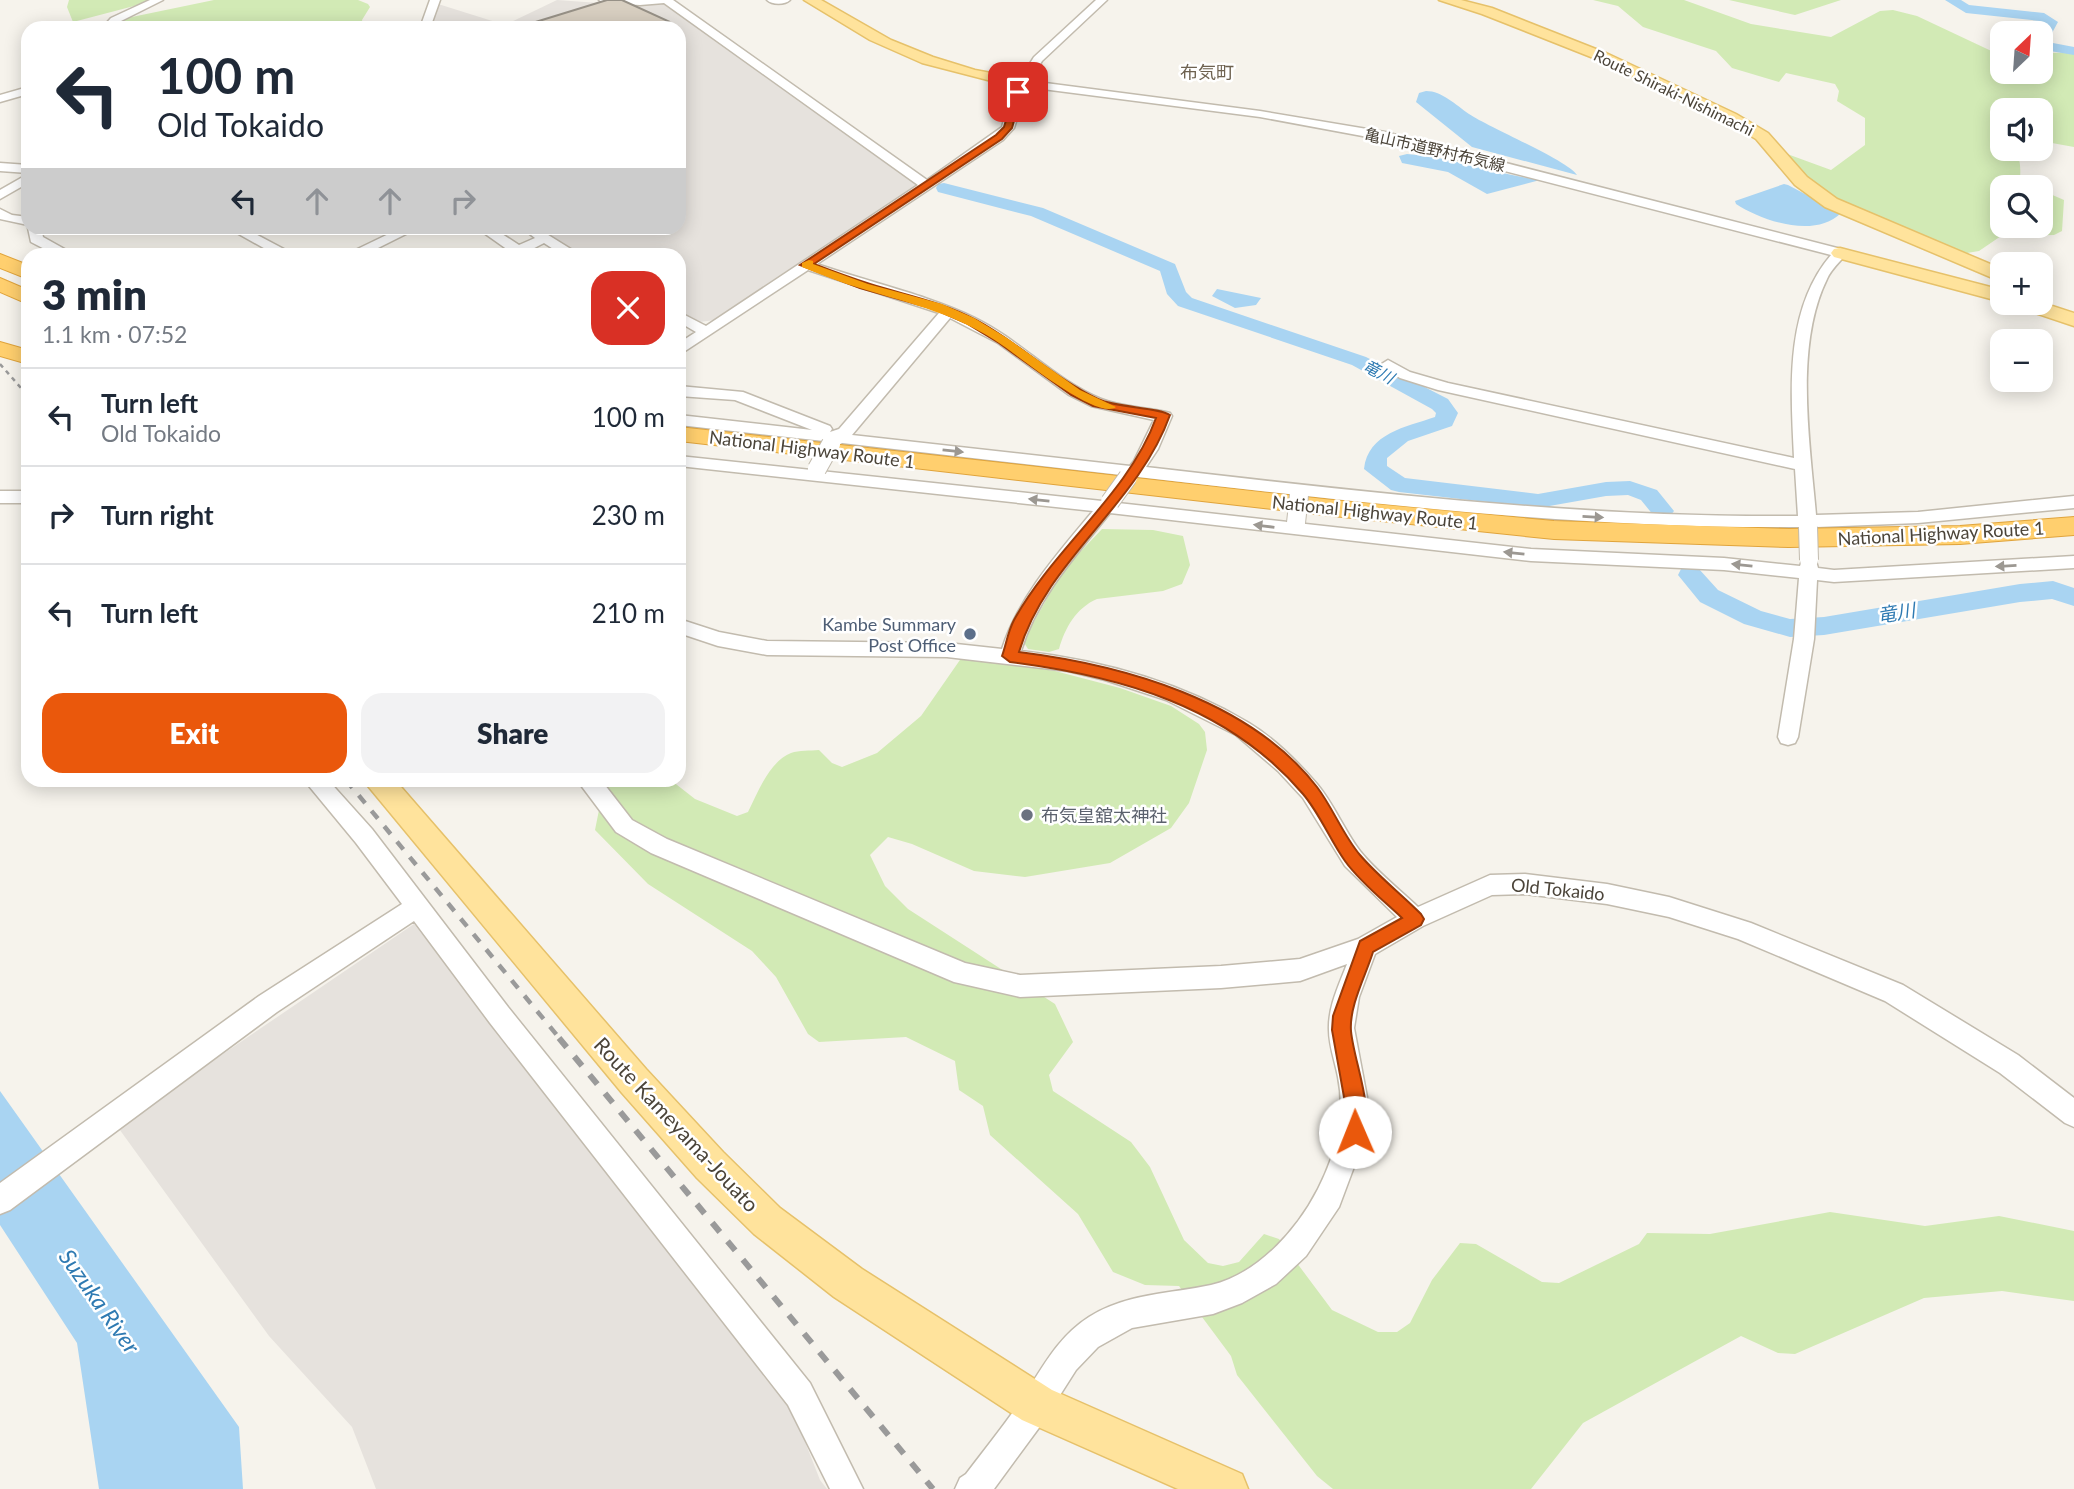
<!DOCTYPE html>
<html lang="en">
<head>
<meta charset="utf-8">
<style>
  body { margin:0; font-family:Lato,"Noto Sans JP",sans-serif; background:#f2f2f3; color:#1f2937; height:100vh; display:flex; flex-direction:column; font-size:26px; white-space:nowrap }
  * { box-sizing:border-box; margin:0 }
  p { font-size:23px; color:#747a83 }
  .icon { flex:none; width:38px; height:38px; fill:none; stroke:currentColor; stroke-width:2; stroke-linecap:round; stroke-linejoin:round }
  .map { position:relative; flex:1; overflow:hidden }
  .details { position:absolute; left:21px; top:248px; width:665px; height:539px; display:flex; flex-direction:column; background:#fff; border-radius:21px; box-shadow:0 4px 18px #0003 }
  .details>* { flex:none }
  .banner { position:absolute; left:21px; top:21px; width:665px; height:214px; border-radius:21px; box-shadow:0 4px 18px #0003; background:#fff; color:#1f2937; overflow:hidden }
  .needle { width:46px; rotate:25deg }
  .tools { position:absolute; left:1990px; top:21px; display:grid; gap:14px }
  .tools a { display:grid; place-items:center; width:63px; height:63px; border-radius:14px; background:#fff; box-shadow:0 4px 18px #0003; font-size:35px }
  .pin { position:absolute; display:grid; place-items:center; width:60px; height:60px; color:#fff; margin:-30px; border-radius:14px; box-shadow:0 4px 10px #0006 }
  .me { position:absolute; width:77px; margin:-38px; rotate:359deg; stroke-linejoin:round; filter:drop-shadow(0 0 5px #0008) }
  .turn { display:flex; align-items:center; gap:24px; height:147px; padding:0 21px; font-size:32px }
  .turn .icon { width:91px; height:91px; stroke-width:2.5 }
  .turn b { display:block; font-size:49px; line-height:60px }
  .lanes { display:flex; align-items:center; height:66px; padding:0 21px; background:#0003; justify-content:center; gap:35px; direction:ltr }
  .lanes .off { opacity:.35 }
  .round { display:grid; place-items:center; flex:none; width:74px; height:74px; border-radius:21px; background:#f2f2f3 }
  .headline { display:flex; align-items:center; justify-content:space-between; height:119px; padding:0 21px }
  h1 { font-size:42px; font-weight:800; line-height:52px }
  .action { display:flex; gap:14px; margin-top:auto; padding:14px 21px }
  .action a { flex:1; height:80px; border-radius:21px; background:#ea580c; color:#fff; font-size:28px; font-weight:800; line-height:80px; text-align:center }
  .action a+a { background:#f2f2f3; color:#1f2937 }
  ul { padding:0; list-style:none }
  li { display:flex; align-items:center; gap:21px; height:98px; padding:0 21px; border-top:2px solid #e0e1e3 }
  li div { flex:1 }
  li b { display:block; font-size:26px }
  li em { font-style:normal }
  .map>svg:first-child { display:block }
</style>
</head>
<body>
<div class="map">
<svg width="2074" height="1489" viewBox="0 0 2074 1489">
  <rect width="100%" height="100%" fill="#f6f3ec"/>
  <path fill="#e6e2dd" d="M 557,0 L 641,6 L 664,3 L 917,184 L 917,188 L 716,320 L 699,322 L 679,311 L 679,256 L 583,255 L 533,228 L 679,228 L 679,28 L 426,28 L 435,3 L 505,25 Z
    M 414,924 L 789,1401 L 820,1480 L 827,1489 L 376,1489 L 352,1427 L 269,1336 L 117,1126 Z"/>
  <path fill="#d2eab5" d="M 69,0 L 157,0 L 73,22 L 67,7 Z
    M 214,0 L 358,0 L 368,4 L 370,7 L 362,20 L 364,28 L 114,28 L 127,18 Z
    M 1593,0 L 1684,0 L 1751,24 L 1831,37 L 1880,11 L 1893,10 L 1917,16 L 2002,56 L 2002,72 L 2040,72 L 2041,56 L 2052,53 L 2074,52 L 2074,147 L 2041,141 L 2040,110 L 2002,110 L 2002,149 C 2021,149 2021,164 2020,179 L 2032,187 L 2002,187 L 2002,226 L 2040,226 L 2041,190 L 2064,200 L 2062,231 L 2054,235 L 2001,236 L 1979,251 L 1967,253 L 1948,250 L 1823,193 L 1779,151 L 1831,170 L 1865,145 L 1865,118 L 1837,101 L 1839,91 L 1835,84 L 1786,73 L 1779,82 L 1732,68 L 1716,51 L 1643,27 L 1618,6 Z
    M 1729,0 L 1841,0 L 1795,15 Z
    M 1102,529 L 1153,530 L 1183,536 L 1190,565 L 1182,584 L 1163,591 L 1097,599 C 1076,608 1065,628 1059,649 L 1049,652 L 1028,649 L 1023,641 L 1063,570 Z
    M 962,657 L 1055,671 L 1120,688 L 1171,706 L 1199,724 L 1205,732 L 1207,750 L 1189,803 L 1171,828 L 1110,863 L 1025,877 L 974,871 L 912,844 L 888,837 L 870,855 L 885,886 L 908,909 L 1055,1004 L 1073,1042 L 1049,1075 L 1053,1091 L 1131,1142 L 1150,1167 L 1184,1240 L 1208,1263 L 1223,1266 L 1239,1262 L 1264,1234 L 1279,1239 L 1332,1310 L 1378,1332 L 1397,1332 L 1410,1323 L 1432,1280 L 1460,1243 L 1476,1244 L 1542,1282 L 1559,1283 L 1639,1244 L 1647,1233 L 1710,1234 L 1830,1212 L 1925,1226 L 1999,1216 L 2074,1231 L 2074,1301 L 2002,1291 L 1924,1298 L 1795,1354 L 1778,1353 L 1741,1336 L 1583,1423 L 1531,1489 L 1333,1489 L 1317,1476 L 1237,1375 L 1231,1356 L 1179,1286 L 1145,1285 L 1113,1272 L 1078,1214 L 990,1135 L 983,1106 L 959,1090 L 955,1061 L 906,1037 L 819,1042 L 808,1034 L 776,977 L 752,951 L 648,884 L 595,830 L 604,785 L 601,781 L 672,781 L 695,799 L 737,816 L 748,812 C 758,792 769,762 791,753 C 799,750 810,751 819,750 L 832,763 L 842,767 L 877,753 L 921,716 Z"/>
  <path fill="#a9d4f2" d="M 1426,91 C 1442,91 1456,105 1469,114 C 1490,128 1567,160 1577,175 L 1472,147 L 1416,102 L 1419,93 Z
    M 1407,154 C 1452,157 1494,174 1540,180 L 1487,194 L 1448,172 L 1402,163 L 1399,156 Z
    M 1784,184 L 1788,185 L 1841,213 C 1815,239 1762,221 1736,204 L 1735,201 Z
    M 1217,289 L 1261,298 L 1256,305 L 1235,308 L 1212,296 Z
    M 0,1091 L 239,1427 L 243,1489 L 99,1489 L 77,1343 L 0,1225 Z"/>
  <g fill="none" stroke-linecap="round" stroke-linejoin="round">
    <path fill="#a9d4f2" fill-rule="evenodd" d="M 1945,0 L 1961,0 L 1969,5 L 2044,13 L 2058,22 L 2052,33 L 2040,37 L 2040,33 L 2031,33 L 2044,23 L 2040,21 L 1966,13 Z
      M 2040,38 L 2053,43 L 2074,47 L 2074,55 L 2044,50 L 2040,48 Z
      M 944,183 L 1043,208 L 1175,264 L 1186,292 L 1192,298 L 1366,357 L 1448,399 L 1458,413 L 1452,426 L 1408,441 L 1387,458 L 1387,466 L 1405,478 L 1538,494 L 1606,482 L 1630,481 L 1657,490 L 1674,511 L 1670,516 L 1662,519 L 1654,516 L 1641,500 L 1628,495 L 1606,496 L 1538,508 L 1399,492 L 1391,490 L 1364,469 C 1368,433 1406,427 1435,417 L 1436,413 L 1432,409 L 1352,365 L 1178,306 L 1167,294 L 1160,271 L 1031,216 L 938,192 L 936,188 L 938,184 Z
      M 1690,567 L 1699,569 L 1718,590 L 1761,611 L 1790,619 L 1824,617 L 2020,584 L 2053,581 L 2074,588 L 2074,606 L 2052,599 L 2020,602 L 1824,635 L 1790,637 L 1744,624 L 1700,602 L 1678,575 L 1681,569 Z"/>
    <defs>
      <path id="minor" d="M 150,0 L 163,0 L 119,22 L 113,28 L 102,28 L 111,18 Z
        M 430,0 L 440,0 L 430,28 L 420,28 Z
        M 599,0 L 673,0 L 927,180 L 1002,127 L 1012,92 L 1034,57 L 1096,0 L 1107,0 L 1042,61 L 1030,81 L 1260,111 L 1385,132 L 1845,250 L 1847,253 C 1841,261 1831,269 1827,279 C 1794,346 1810,443 1816,515 L 1918,512 L 2074,496 L 2074,508 L 1918,523 L 1817,527 L 1808,533 L 1799,527 C 1577,529 1358,502 1138,477 L 1128,482 L 1122,481 L 1121,475 L 842,443 L 831,449 L 825,448 L 824,441 L 679,425 L 679,415 L 812,430 L 735,400 L 679,396 L 679,386 L 743,392 L 830,426 L 832,429 L 830,432 L 839,429 L 939,313 L 808,270 L 679,355 L 679,343 L 696,332 L 679,322 L 679,312 L 706,326 L 918,185 L 664,3 L 640,5 L 604,3 ZM 1027,87 L 1260,117 L 1384,140 L 1831,255 C 1784,310 1791,390 1794,458 L 1448,383 L 1410,372 L 1388,360 L 1380,365 L 1400,378 L 1438,390 L 1795,469 L 1798,516 C 1580,518 1363,492 1146,467 L 1158,449 L 1172,416 L 1170,413 C 1147,407 1123,408 1101,399 C 1055,380 1020,340 975,318 C 928,295 868,282 817,264 L 1003,140 L 1014,128 ZM 950,318 L 998,343 L 1069,395 L 1091,406 L 1154,420 L 1134,461 L 1130,466 L 852,435 Z
        M 767,0 L 790,0 C 785,5 772,5 767,0 Z
        M 28,87 L 28,94 L 0,102 L 0,95 Z
        M 0,163 L 28,165 L 28,173 L 0,171 Z
        M 28,174 L 28,183 L 0,199 L 0,190 Z
        M 0,209 L 12,215 L 28,217 L 28,225 L 0,219 Z
        M 28,228 L 41,228 L 43,237 L 77,256 L 58,256 L 31,242 Z
        M 228,228 L 244,228 L 297,256 L 278,256 Z
        M 401,228 L 418,228 L 362,256 L 343,256 Z
        M 522,228 L 537,228 L 582,256 L 564,256 L 544,243 L 519,256 L 500,256 L 508,250 L 484,233 L 486,230 L 496,230 L 519,245 L 535,238 Z
        M 679,456 L 1102,501 L 1110,496 L 1116,498 L 1118,503 L 1531,549 L 1724,558 L 1800,566 L 1803,558 L 1815,558 L 1818,568 L 1834,570 L 2074,556 L 2074,568 L 1834,582 L 1817,580 L 1814,639 L 1798,737 L 1795,743 L 1788,745 L 1781,743 L 1778,737 L 1794,639 L 1799,578 L 1724,570 L 1531,561 L 1110,513 C 1076,555 1037,598 1021,651 C 1100,660 1181,682 1249,723 C 1274,738 1298,762 1317,784 C 1334,804 1344,830 1360,851 C 1376,871 1399,889 1418,907 L 1490,875 L 1525,874 L 1607,884 L 1669,897 L 1751,923 L 1903,985 L 2018,1055 L 2074,1098 L 2074,1127 L 2065,1123 L 2000,1073 L 1885,1001 L 1738,939 L 1669,917 L 1607,904 L 1525,894 L 1492,895 L 1423,926 L 1375,954 L 1359,997 L 1354,1028 L 1367,1097 L 1364,1140 L 1339,1207 L 1306,1256 L 1276,1284 L 1242,1303 L 1213,1314 L 1132,1328 L 1098,1347 L 1076,1370 L 1041,1425 L 994,1489 L 955,1489 L 960,1478 L 966,1474 C 984,1450 1003,1427 1020,1402 C 1041,1371 1056,1338 1089,1317 C 1127,1293 1170,1294 1211,1285 C 1258,1274 1297,1230 1318,1189 C 1336,1153 1346,1117 1338,1077 C 1335,1061 1329,1046 1329,1030 C 1328,1007 1339,985 1347,964 L 1300,981 L 1221,988 L 1020,997 L 954,982 L 651,853 L 616,832 L 577,780 L 601,780 L 632,820 L 667,839 L 965,963 L 1020,975 L 1221,966 L 1300,959 L 1358,939 L 1397,917 L 1345,866 L 1303,798 L 1278,771 L 1236,735 L 1166,700 L 1105,680 L 1068,671 L 947,657 L 767,655 L 718,646 L 679,633 L 679,619 L 719,632 L 767,641 L 947,643 L 1002,649 C 1019,596 1058,553 1093,511 L 679,466 Z
        M 0,491 L 28,491 L 28,503 L 0,503 Z
        M 304,780 L 328,780 L 372,829 L 508,1007 L 810,1383 L 863,1489 L 830,1489 L 788,1405 L 490,1023 L 414,921 L 277,1012 L 10,1210 L 0,1214 L 0,1183 L 259,996 L 402,904 L 356,843 Z"/>
      <path id="major" d="M 804,0 L 821,0 L 891,40 L 933,57 L 975,70 L 1028,80 L 1030,83 L 1023,87 L 1007,85 L 922,63 L 870,40 Z
        M 1439,0 L 1461,0 L 1492,8 L 1606,53 L 1736,114 L 1768,133 L 1807,177 L 1837,199 L 2002,269 L 2002,282 L 1825,207 L 1795,185 L 1756,139 L 1724,120 L 1596,59 L 1482,14 Z
        M 1840,248 L 2002,290 L 2002,302 L 1834,257 L 1831,253 L 1834,249 Z
        M 2040,302 L 2074,313 L 2074,326 L 2017,307 L 2014,303 Z
        M 363,780 L 395,780 L 646,1069 L 723,1152 L 780,1208 L 862,1269 L 1052,1390 L 1242,1474 L 1248,1489 L 1178,1489 L 1022,1420 L 834,1297 L 754,1234 L 697,1178 L 622,1093 Z"/>
      <path id="highway" d="M 0,254 L 28,265 L 28,279 L 0,268 Z
        M 0,278 L 28,290 L 28,304 L 0,292 Z
        M 0,342 L 28,350 L 28,364 L 0,356 Z
        M 679,427 L 1333,500 L 1554,521 L 1789,529 L 1960,526 L 2074,517 L 2074,535 L 1960,544 L 1789,547 L 1554,539 L 1333,516 L 679,441 Z"/>
    </defs>
    <use href="#minor" stroke="#c2bbae" stroke-width="3"/>
    <use href="#major" stroke="#e6c16a" stroke-width="3"/>
    <use href="#highway" stroke="#e0a43c" stroke-width="2"/>
    <use href="#minor" fill="#fff" fill-rule="evenodd"/>
    <use href="#major" fill="#ffe39c" fill-rule="evenodd"/>
    <use href="#highway" fill="#ffcf6e" fill-rule="evenodd"/>
    <path stroke="#9a9a9a" stroke-width="2.5" stroke-dasharray="4.5 4.5" stroke-linecap="butt" d="M 0,364 L 28,396"/>
    <path stroke="#9a9a9a" stroke-width="4.5" stroke-dasharray="10 10" stroke-linecap="butt" d="M 346,780 L 561,1040"/>
    <path stroke="#9a9a9a" stroke-width="6" stroke-dasharray="12 12" stroke-linecap="butt" d="M 559,1038 L 933,1489"/>
    <defs>
      <path id="minor-bridge" d="M 817,469 L 831,444
        M 1110,502 L 1128,477
        M 1296,523 L 1299,495
        M 1808,527 L 1809,560"/>
    </defs>
    <use href="#minor-bridge" stroke="#c2bbae" stroke-width="20" stroke-linecap="butt"/>
    <use href="#minor-bridge" stroke="#fff" stroke-width="18"/>
  </g>
  <path fill="#979187" d="M 668,21 L 670,28 L 656,28 L 659,24 Z"/>
  <path fill="#d8cfc1" stroke="#979187" stroke-width="2" d="M 607,0 L 622,0 L 668,21 L 659,24 L 662,26 L 656,28 L 516,28 Z"/>
  <defs><path id="oneway-solid" d="M-6-.8H1V-3.2L6.5 0L1 3.2V.8H-6Z" transform="scale(1.75)"/></defs>
  <g fill="#9c9892">
    <use href="#oneway-solid" transform="translate(953 451) rotate(6)"/>
    <use href="#oneway-solid" transform="translate(1039 500) rotate(-174)"/>
    <use href="#oneway-solid" transform="translate(1593 517) rotate(3)"/>
    <use href="#oneway-solid" transform="translate(1264 526) rotate(-173)"/>
    <use href="#oneway-solid" transform="translate(1514 553) rotate(-174)"/>
    <use href="#oneway-solid" transform="translate(1742 565) rotate(-174)"/>
    <use href="#oneway-solid" transform="translate(2006 566) rotate(177)"/>
  </g>
  <path fill="#ea580c" stroke="#983908" stroke-width="2" d="M 1015,90 L 1022,92 L 1012,128 L 1002,139 L 814,264 C 832,271 851,278 870,284 C 905,295 943,302 976,320 C 1019,343 1054,378 1098,399 C 1116,408 1159,407 1170,415 C 1138,505 1046,560 1019,652 C 1123,665 1250,700 1317,787 C 1333,808 1343,835 1360,855 C 1378,876 1401,894 1421,914 L 1424,919 L 1421,925 L 1373,952 C 1366,975 1349,1006 1351,1031 C 1354,1063 1375,1108 1362,1139 L 1355,1142 L 1348,1139 L 1345,1132 L 1344,1097 L 1332,1030 L 1333,1016 L 1360,941 L 1402,918 C 1383,900 1360,882 1345,861 C 1330,840 1320,814 1303,794 C 1228,706 1120,676 1010,662 L 1002,656 C 1006,645 1008,631 1014,620 C 1053,549 1129,493 1156,418 L 1093,406 L 1071,395 L 999,343 L 966,323 L 934,309 L 860,288 L 800,265 L 996,135 L 1004,127 Z"/>
  <path fill="#f59e0b" d="M 809,260 L 813,261 L 813,264 L 868,284 L 942,304 L 974,318 L 1007,338 L 1080,390 L 1116,407 C 1098,421 1020,357 1002,345 C 959,315 912,304 863,289 C 842,283 822,275 802,267 L 802,263 Z"/>
  <circle fill="#5c6f8a" stroke="#fff" stroke-width="2.5" cx="970" cy="634" r="7"/>
  <circle fill="#6b7280" stroke="#fff" stroke-width="2.5" cx="1027" cy="815" r="7"/>
  <g text-anchor="middle" dominant-baseline="central" stroke-width="5" stroke-linejoin="round" paint-order="stroke">
    <g font-size="16" fill="#4b4439" stroke="#fff">
      <text transform="translate(1674 92) rotate(26)">Route Shiraki-Nishimachi</text>
      <text transform="translate(1435 149) rotate(13)">亀山市道野村布気線</text>
    </g>
    <g font-size="16" font-style="italic" fill="#2e7ab2" stroke="#fff">
      <text transform="translate(1379 371) rotate(28)">竜川</text>
    </g>
    <g font-size="18" fill="#6e6250" stroke="#fff">
      <text x="1207" y="72">布気町</text>
    </g>
    <g font-size="18" fill="#4b4439" stroke="#fff">
      <text transform="translate(812 449) rotate(7)">National Highway Route 1</text>
      <text transform="translate(1375 512) rotate(6)">National Highway Route 1</text>
      <text transform="translate(1941 533) rotate(-3)">National Highway Route 1</text>
      <text transform="translate(1558 889) rotate(6)">Old Tokaido</text>
    </g>
    <g font-size="18" fill="#4e5e75" stroke="#fff" text-anchor="end">
      <text x="956" y="624">Kambe Summary<tspan x="956" dy="21">Post Office</tspan></text>
    </g>
    <g font-size="18" fill="#5b616d" stroke="#fff" text-anchor="start">
      <text x="1041" y="815">布気皇舘太神社</text>
    </g>
    <g font-size="19" font-style="italic" fill="#2e7ab2" stroke="#fff">
      <text transform="translate(1896 612) rotate(-9)">竜川</text>
    </g>
    <g font-size="21" fill="#4b4439" stroke="#fff">
      <text transform="translate(677 1124) rotate(47)">Route Kameyama-Jouato</text>
    </g>
    <g font-size="23" font-style="italic" fill="#2e7ab2" stroke="#fff">
      <text transform="translate(100 1301) rotate(55)">Suzuka River</text>
    </g>
  </g>
</svg>
<div class="tools">
<a><svg class="needle" viewBox="-14 -14 28 28"><path d="M0-13l5 13h-10z" fill="#e53935"/><path d="M0 13l5-13h-10z" fill="#747a83"/></svg></a>
<a><svg class="icon" aria-label="sound" viewBox="0 0 24 24"><path d="M4 9h4l5-4v14l-5-4H4zM17 9q2 3 0 6"/></svg></a>
<a><svg class="icon" aria-label="search" viewBox="0 0 24 24"><circle cx="10" cy="10" r="6"/><path d="M15 15l6 6"/></svg></a>
<a>+</a>
<a>−</a>
</div>
<div class="pin" style="left:1018px;top:92px;background:#d93025"><svg class="icon" aria-label="arrive" viewBox="0 0 24 24"><path d="M6 21V4h12l-3 4 3 4H6"/></svg></div>
<svg class="me" style="left:1355px;top:1132px" viewBox="-20 -20 40 40"><circle r="19" fill="#fff"/><path d="M0-13L10 11 0 6-10 11z" fill="#ea580c"/></svg>
<div class="banner">
<div class="turn"><svg class="icon" aria-label="left" viewBox="0 0 24 24"><path d="M17 20v-9H6M10 6l-5 5 5 5"/></svg><div><b>100 m</b>Old Tokaido</div></div>
<div class="lanes"><svg class="icon" aria-label="left" viewBox="0 0 24 24"><path d="M17 20v-9H6M10 6l-5 5 5 5"/></svg><svg class="icon off" aria-label="ahead" viewBox="0 0 24 24"><path d="M12 20V5M6 11l6-6 6 6"/></svg><svg class="icon off" aria-label="ahead" viewBox="0 0 24 24"><path d="M12 20V5M6 11l6-6 6 6"/></svg><svg class="icon off" aria-label="right" viewBox="0 0 24 24"><path d="M7 20v-9h11M14 6l5 5-5 5"/></svg></div>
</div>
<section class="details">
<div class="headline"><div><h1>3 min</h1><p>1.1 km · 07:52</p></div><a class="round" style="background:#d93025;color:#fff"><svg class="icon" aria-label="close" viewBox="0 0 24 24"><path d="M6 6l12 12M18 6L6 18"/></svg></a></div>
<ul>
<li><svg class="icon" aria-label="left" viewBox="0 0 24 24"><path d="M17 20v-9H6M10 6l-5 5 5 5"/></svg><div><b>Turn left</b><p>Old Tokaido</p></div><em>100 m</em></li>
<li><svg class="icon" aria-label="right" viewBox="0 0 24 24"><path d="M7 20v-9h11M14 6l5 5-5 5"/></svg><div><b>Turn right</b></div><em>230 m</em></li>
<li><svg class="icon" aria-label="left" viewBox="0 0 24 24"><path d="M17 20v-9H6M10 6l-5 5 5 5"/></svg><div><b>Turn left</b></div><em>210 m</em></li>
</ul>
<div class="action"><a>Exit</a><a>Share</a></div>
</section>
</div>
</body>
</html>
